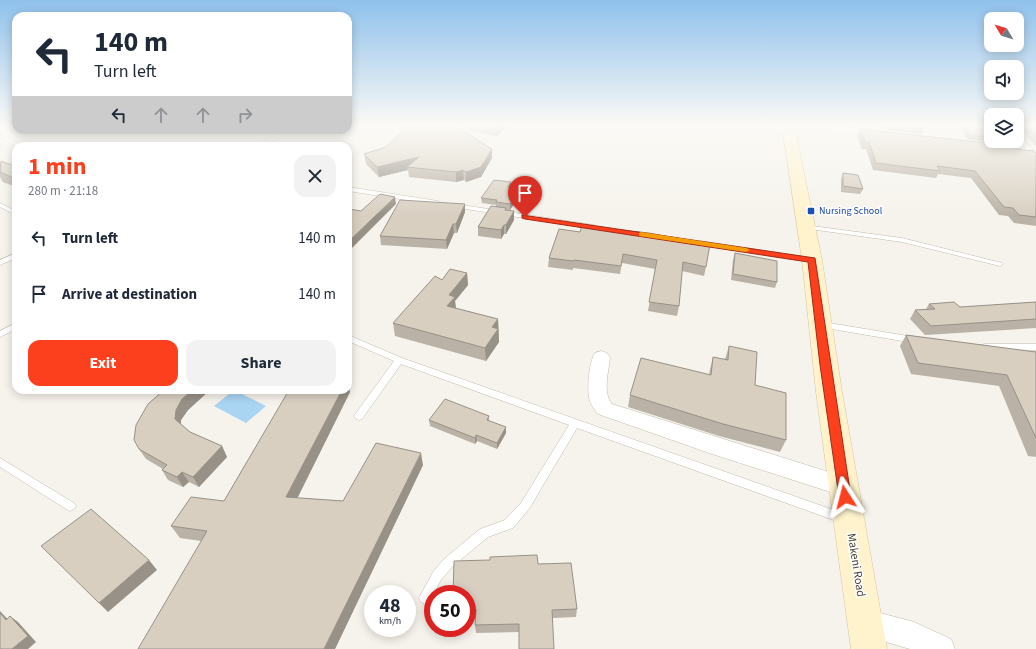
<!DOCTYPE html>
<html lang="en">
<head>
<meta charset="utf-8">
<style>
  body { margin:0; font-family:"Source Sans 3",sans-serif; background:#f2f2f3; color:#1f2937; height:100vh; display:flex; flex-direction:column; font-size:15px; white-space:nowrap }
  * { box-sizing:border-box; margin:0 }
  p { font-size:13px; color:#747a83 }
  .icon { flex:none; width:22px; height:22px; fill:none; stroke:currentColor; stroke-width:2; stroke-linecap:round; stroke-linejoin:round }
  .map { position:relative; flex:1; overflow:hidden }
  .details { position:absolute; left:12px; top:142px; width:340px; height:252px; display:flex; flex-direction:column; background:#fff; border-radius:12px; box-shadow:0 2px 10px #0003 }
  .details>* { flex:none }
  .top-card { position:absolute; left:12px; top:12px; width:340px; height:122px; border-radius:12px; box-shadow:0 2px 10px #0003; background:#fff; color:#1f2937; overflow:hidden }
  .needle { width:26px; rotate:308deg }
  .controls { position:absolute; left:984px; top:12px; display:grid; gap:8px }
  .controls a { display:grid; place-items:center; width:40px; height:40px; border-radius:8px; background:#fff; box-shadow:0 2px 10px #0003; font-size:20px }
  .speed { position:absolute; left:364px; top:585px; display:flex; gap:8px; font-size:20px; font-weight:700; text-align:center }
  .speed>* { display:grid; place-content:center; width:52px; height:52px; border-radius:50%; background:#fff; box-shadow:0 2px 10px #0003; line-height:1 }
  .speed small { font-size:10px; font-weight:400 }
  .speed .limit { border:6px solid #d22; background:#fff; color:#111 }
  .pin { position:absolute; display:grid; place-items:center; width:34px; height:34px; color:#fff; margin:-41px -17px; border-radius:50% 50% 50% 0; rotate:-45deg; box-shadow:0 0 4px #0007 }
  .pin .icon { rotate:45deg }
  .me { position:absolute; width:44px; margin:-22px; rotate:351deg; stroke-linejoin:round; filter:drop-shadow(0 0 3px #0008) }
  .turn { display:flex; align-items:center; gap:14px; height:84px; padding:0 16px; font-size:18px }
  .turn .icon { width:52px; height:52px; stroke-width:2.5 }
  .turn b { display:block; font-size:28px; line-height:34px }
  .lanes { display:flex; align-items:center; height:38px; padding:0 16px; background:#0003; justify-content:center; gap:20px; direction:ltr }
  .lanes .off { opacity:.35 }
  .round { display:grid; place-items:center; flex:none; width:42px; height:42px; border-radius:12px; background:#f2f2f3 }
  .overview { display:flex; align-items:center; justify-content:space-between; height:68px; padding:0 16px }
  h1 { font-size:24px; font-weight:700; line-height:30px; color:#fc3f1d }
  .button { display:flex; gap:8px; margin-top:auto; padding:8px 16px }
  .button a { flex:1; height:46px; border-radius:12px; background:#fc3f1d; color:#fff; font-size:16px; font-weight:700; line-height:46px; text-align:center }
  .button a+a { background:#f2f2f3; color:#1f2937 }
  ul { padding:0; list-style:none }
  li { display:flex; align-items:center; gap:12px; height:56px; padding:0 16px }
  li div { flex:1 }
  li b { display:block; font-size:15px }
  li em { font-style:normal }
  .map>svg:first-child { display:block }
</style>
</head>
<body>
<div class="map">
<svg width="1036" height="649" viewBox="0 0 1036 649">
  <rect width="100%" height="100%" fill="#f6f3ec"/>
  <path fill="#a9d4f2" d="M 234,390 L 266,406 L 246,423 L 214,406 Z"/>
  <g fill="none" stroke-linecap="round" stroke-linejoin="round">
    <defs>
      <path id="lane" d="M 289,130 L 295,130 L 262,146 L 255,146 Z
        M 0,134 L 21,145 L 22,146 L 16,146 L 0,137 Z
        M 16,160 L 16,164 L 0,175 L 0,171 Z
        M 348,187 L 438,201 L 441,203 L 438,205 L 348,191 Z
        M 0,203 L 16,211 L 16,215 L 0,207 Z
        M 455,204 L 594,225 L 597,227 L 594,229 L 453,207 L 453,205 Z
        M 805,225 L 902,238 L 1002,263 L 1003,264 L 1000,266 L 902,242 L 803,228 L 802,227 Z
        M 701,241 L 812,258 L 815,260 L 812,262 L 699,244 L 699,242 Z
        M 16,253 L 16,258 L 0,265 L 0,260 Z
        M 823,322 L 914,337 L 918,340 L 914,343 L 820,327 L 819,325 L 820,323 Z
        M 16,323 L 16,329 L 0,337 L 0,331 Z
        M 348,335 L 402,358 L 842,513 L 846,514 L 848,518 L 846,522 L 842,523 L 577,428 L 529,509 L 513,528 L 488,537 L 452,567 L 441,580 L 429,602 L 425,604 L 421,602 L 419,598 L 433,572 L 444,559 L 480,529 L 505,520 L 521,503 L 569,425 L 401,364 L 362,419 L 359,420 L 356,419 L 354,416 L 356,413 L 394,361 L 348,341 Z
        M 985,344 L 1036,344 L 1036,350 L 982,349 L 981,347 L 982,345 Z
        M 0,458 L 74,503 L 76,506 L 74,509 L 70,511 L 66,509 L 0,467 Z"/>
      <path id="street" d="M 745,125 L 782,125 L 793,127 L 794,129 L 789,132 L 750,128 Z
        M 799,125 L 832,125 L 881,131 L 886,134 L 881,137 L 804,128 Z
        M 1017,135 L 1021,136 L 1032,149 L 1033,151 L 1032,153 L 1024,153 L 1014,141 L 1017,141 Z
        M 601,351 L 607,353 L 610,357 C 609,371 602,392 612,404 L 851,479 L 854,486 L 851,493 L 843,496 L 712,454 L 598,414 C 594,409 590,404 589,397 C 587,387 589,362 595,353 Z
        M 865,609 L 914,622 L 951,639 L 955,649 L 910,649 L 855,633 L 851,623 L 855,613 Z"/>
      <path id="secondary" d="M 782,125 L 794,125 L 822,260 L 842,392 L 887,649 L 851,649 L 816,392 L 802,260 Z"/>
    </defs>
    <use href="#lane" stroke="#c2bbae" stroke-width="1"/>
    <use href="#street" stroke="#c2bbae" stroke-width="1"/>
    <use href="#secondary" stroke="#d6c79b" stroke-width="1"/>
    <use href="#lane" fill="#fff" fill-rule="evenodd"/>
    <use href="#street" fill="#fff" fill-rule="evenodd"/>
    <use href="#secondary" fill="#fff3cd" fill-rule="evenodd"/>
  </g>
  <path fill="#bab2a6" d="M 470,125 L 509,125 L 497,136 L 470,131 Z
    M 885,125 L 924,125 L 924,129 L 922,134 L 885,130 Z
    M 959,125 L 991,125 L 991,141 L 1004,141 L 1002,144 L 967,139 Z
    M 1018,125 L 1036,125 L 1036,145 L 1035,145 Z
    M 860,129 L 1016,149 L 1036,153 L 1036,226 L 1014,223 L 1008,216 L 999,215 L 971,178 L 938,174 L 936,178 L 873,170 L 866,149 L 862,149 L 857,136 Z
    M 492,149 L 492,158 L 481,177 L 466,182 L 464,180 L 456,182 L 409,177 L 408,170 L 379,177 L 366,164 L 364,154 Z
    M 0,163 L 16,167 L 16,187 L 3,182 L 0,177 Z
    M 843,173 L 863,189 L 860,194 L 841,192 L 841,179 Z
    M 511,182 L 511,187 L 516,192 L 518,198 L 510,210 L 506,210 L 514,211 L 514,220 L 506,234 L 504,234 L 501,239 L 478,236 L 478,227 L 496,206 L 496,205 L 482,203 L 481,198 Z
    M 465,204 L 465,212 L 457,233 L 454,233 L 447,249 L 381,245 L 380,236 Z
    M 580,232 L 706,267 L 704,276 L 682,271 L 679,306 L 677,316 L 648,311 L 655,269 L 622,263 L 620,274 L 573,268 L 573,270 L 548,267 L 549,258 Z
    M 735,253 L 777,282 L 775,288 L 731,280 L 733,260 Z
    M 467,273 L 468,285 L 455,301 L 456,308 L 498,319 L 499,342 L 486,361 L 395,336 L 393,323 L 442,280 Z
    M 1036,302 L 1036,328 L 925,335 L 910,319 L 915,310 L 926,309 L 929,304 L 960,307 Z
    M 906,335 L 1036,352 L 1036,457 L 1028,456 L 999,386 L 911,374 L 900,346 Z
    M 729,346 L 755,385 L 786,440 L 780,452 L 719,436 L 628,407 L 630,395 L 709,375 L 710,369 L 713,357 L 725,359 Z
    M 348,385 L 350,392 L 297,498 L 343,501 L 423,465 L 335,649 L 201,541 L 180,538 L 171,526 L 224,501 L 348,390 Z
    M 164,390 L 210,390 L 188,410 L 181,420 L 181,425 L 190,432 L 222,446 L 227,457 L 199,487 L 189,482 L 183,487 L 168,480 L 162,470 L 163,469 L 146,459 L 139,449 Z
    M 489,416 L 489,421 L 506,427 L 506,433 L 497,449 L 477,441 L 475,444 L 430,426 L 429,420 Z
    M 538,564 L 577,609 L 576,617 L 553,618 L 519,632 L 476,633 L 475,625 L 476,617 L 467,618 L 467,594 Z"/>
  <path fill="#979187" d="M 500,125 L 509,125 L 497,136 L 497,128 Z
    M 492,149 L 492,158 L 481,177 L 466,182 L 466,172 Z
    M 419,157 L 407,167 L 408,170 L 379,177 L 377,167 Z
    M 463,170 L 464,180 L 456,182 L 456,172 Z
    M 511,182 L 511,188 L 508,187 Z
    M 518,192 L 518,198 L 510,210 L 510,204 Z
    M 395,197 L 396,204 L 348,252 L 348,242 Z
    M 465,204 L 465,212 L 457,233 L 456,224 Z
    M 514,211 L 514,220 L 506,234 L 506,225 Z
    M 453,224 L 454,233 L 447,249 L 446,240 Z
    M 504,225 L 504,234 L 501,239 L 501,230 Z
    M 467,273 L 468,285 L 455,301 L 456,309 L 447,306 L 449,295 Z
    M 498,319 L 499,342 L 486,361 L 485,348 L 492,327 Z
    M 348,385 L 350,392 L 292,509 L 286,497 L 342,390 L 348,390 Z
    M 193,390 L 210,390 L 188,410 L 181,420 L 181,429 L 175,419 L 176,410 L 182,399 Z
    M 506,427 L 506,433 L 497,449 L 497,443 Z
    M 476,435 L 477,441 L 475,444 L 475,438 Z
    M 222,446 L 227,457 L 199,487 L 193,477 Z
    M 421,453 L 423,465 L 335,649 L 324,649 Z
    M 182,472 L 189,482 L 183,487 L 177,477 Z
    M 149,560 L 157,570 L 108,612 L 99,603 Z
    M 0,611 L 14,626 L 6,620 L 0,613 Z
    M 10,616 L 18,622 L 36,642 L 28,649 L 12,649 Z"/>
  <path fill="#d8cfc1" stroke="#979187" d="M 408,125 L 453,125 L 492,149 L 481,167 L 466,172 L 463,170 L 456,172 L 407,167 L 419,157 L 377,167 L 364,154 L 386,147 Z
    M 480,125 L 500,125 L 497,128 Z
    M 892,125 L 924,125 L 924,129 Z
    M 964,125 L 991,125 L 991,137 L 970,135 Z
    M 1026,125 L 1036,125 L 1036,137 Z
    M 860,129 L 1014,146 L 1016,149 L 1034,151 L 1036,153 L 1036,217 L 1019,215 L 1013,208 L 1004,207 L 975,171 L 937,166 L 940,171 L 876,163 L 869,142 L 865,142 Z
    M 1,161 L 16,167 L 16,179 L 0,172 Z
    M 843,173 L 858,175 L 863,189 L 843,186 Z
    M 494,180 L 511,182 L 508,187 L 516,188 L 513,191 L 518,192 L 510,204 L 496,202 L 497,200 L 481,198 Z
    M 380,194 L 395,197 L 348,242 L 348,209 L 361,211 Z
    M 400,200 L 465,204 L 456,224 L 453,224 L 446,240 L 380,236 Z
    M 491,206 L 506,208 L 505,210 L 514,211 L 506,225 L 504,225 L 501,230 L 478,227 Z
    M 582,226 L 649,233 L 710,244 L 706,267 L 683,262 L 679,306 L 649,302 L 657,260 L 623,254 L 621,266 L 574,260 L 573,261 L 549,258 L 559,229 L 580,232 Z
    M 735,253 L 777,261 L 777,282 L 733,274 Z
    M 450,269 L 467,273 L 449,295 L 455,297 L 447,306 L 498,319 L 492,327 L 498,329 L 485,348 L 393,323 L 435,276 L 442,280 Z
    M 954,302 L 960,307 L 1036,302 L 1036,319 L 931,326 L 915,310 L 935,309 L 929,304 Z
    M 906,335 L 1036,352 L 1036,438 L 1007,375 L 918,363 Z
    M 729,346 L 757,352 L 755,385 L 786,393 L 786,440 L 723,424 L 630,395 L 641,358 L 711,375 L 713,357 L 728,360 Z
    M 164,390 L 193,390 L 182,399 L 176,410 L 175,419 L 190,432 L 222,446 L 193,477 L 182,472 L 177,477 L 162,470 L 167,465 L 139,449 L 134,440 L 136,425 L 148,404 Z
    M 289,390 L 342,390 L 286,497 L 343,501 L 376,443 L 421,453 L 324,649 L 138,649 L 207,531 L 171,526 L 191,497 L 224,501 Z
    M 445,399 L 489,416 L 487,420 L 506,427 L 497,443 L 476,435 L 475,438 L 429,420 Z
    M 91,509 L 149,560 L 99,603 L 41,546 Z
    M 537,555 L 538,564 L 571,563 L 577,609 L 552,610 L 554,649 L 519,649 L 519,624 L 475,625 L 476,609 L 467,610 L 467,594 L 453,594 L 454,561 L 490,560 L 490,557 Z
    M 0,613 L 6,620 L 10,616 L 28,636 L 12,649 L 0,649 Z"/>
  <linearGradient id="sky" x2="0" y2="1"><stop stop-color="#8fc1ec"/><stop offset="0.58" stop-color="#fbfaf6"/><stop offset="1" stop-color="#fbfaf6" stop-opacity="0"/></linearGradient>
  <rect width="1036" height="216" fill="url(#sky)"/>
  <path fill="#fc3f1d" stroke="#a42913" d="M 522,215 L 815,258 L 851,497 L 849,501 L 845,503 L 841,501 L 839,497 L 820,365 L 808,262 L 525,219 L 522,218 Z"/>
  <path fill="#f59e0b" d="M 641,232 L 746,248 L 750,250 L 746,252 L 639,236 L 639,233 Z"/>
  <rect fill="#1a4fb4" stroke="#fff" stroke-width="1.5" x="807" y="207" width="8" height="8" rx="2"/>
  <g text-anchor="middle" dominant-baseline="central" stroke-width="3" stroke-linejoin="round" paint-order="stroke">
    <g font-size="10" fill="#164399" stroke="#fff" text-anchor="start">
      <text x="819" y="211">Nursing School</text>
    </g>
    <g font-size="12" fill="#4b4439" stroke="#fff">
      <text transform="translate(856 565) rotate(81)">Makeni Road</text>
    </g>
  </g>
</svg>
<div class="controls">
<a><svg class="needle" viewBox="-14 -14 28 28"><path d="M0-13l5 13h-10z" fill="#e53935"/><path d="M0 13l5-13h-10z" fill="#747a83"/></svg></a>
<a><svg class="icon" aria-label="sound" viewBox="0 0 24 24"><path d="M4 9h4l5-4v14l-5-4H4zM17 9q2 3 0 6"/></svg></a>
<a><svg class="icon" aria-label="layers" viewBox="0 0 24 24"><path d="M12 4l9 5-9 5-9-5zM3 14l9 5 9-5"/></svg></a>
</div>
<div class="speed"><div>48<small>km/h</small></div><div class="limit">50</div></div>
<div class="pin" style="left:525px;top:217px;background:#d93025"><svg class="icon" aria-label="arrive" viewBox="0 0 24 24"><path d="M6 21V4h12l-3 4 3 4H6"/></svg></div>
<svg class="me" style="left:845px;top:497px" viewBox="-20 -20 40 40"><path d="M0-17L14 15 0 8-14 15z" fill="#fc3f1d" stroke="#fff" stroke-width="4"/></svg>
<div class="top-card">
<div class="turn"><svg class="icon" aria-label="left" viewBox="0 0 24 24"><path d="M17 20v-9H6M10 6l-5 5 5 5"/></svg><div><b>140 m</b>Turn left</div></div>
<div class="lanes"><svg class="icon" aria-label="left" viewBox="0 0 24 24"><path d="M17 20v-9H6M10 6l-5 5 5 5"/></svg><svg class="icon off" aria-label="ahead" viewBox="0 0 24 24"><path d="M12 20V5M6 11l6-6 6 6"/></svg><svg class="icon off" aria-label="ahead" viewBox="0 0 24 24"><path d="M12 20V5M6 11l6-6 6 6"/></svg><svg class="icon off" aria-label="right" viewBox="0 0 24 24"><path d="M7 20v-9h11M14 6l5 5-5 5"/></svg></div>
</div>
<section class="details">
<div class="overview"><div><h1>1 min</h1><p>280 m · 21:18</p></div><a class="round"><svg class="icon" aria-label="close" viewBox="0 0 24 24"><path d="M6 6l12 12M18 6L6 18"/></svg></a></div>
<ul>
<li><svg class="icon" aria-label="left" viewBox="0 0 24 24"><path d="M17 20v-9H6M10 6l-5 5 5 5"/></svg><div><b>Turn left</b></div><em>140 m</em></li>
<li><svg class="icon" aria-label="arrive" viewBox="0 0 24 24"><path d="M6 21V4h12l-3 4 3 4H6"/></svg><div><b>Arrive at destination</b></div><em>140 m</em></li>
</ul>
<div class="button"><a>Exit</a><a>Share</a></div>
</section>
</div>
</body>
</html>
